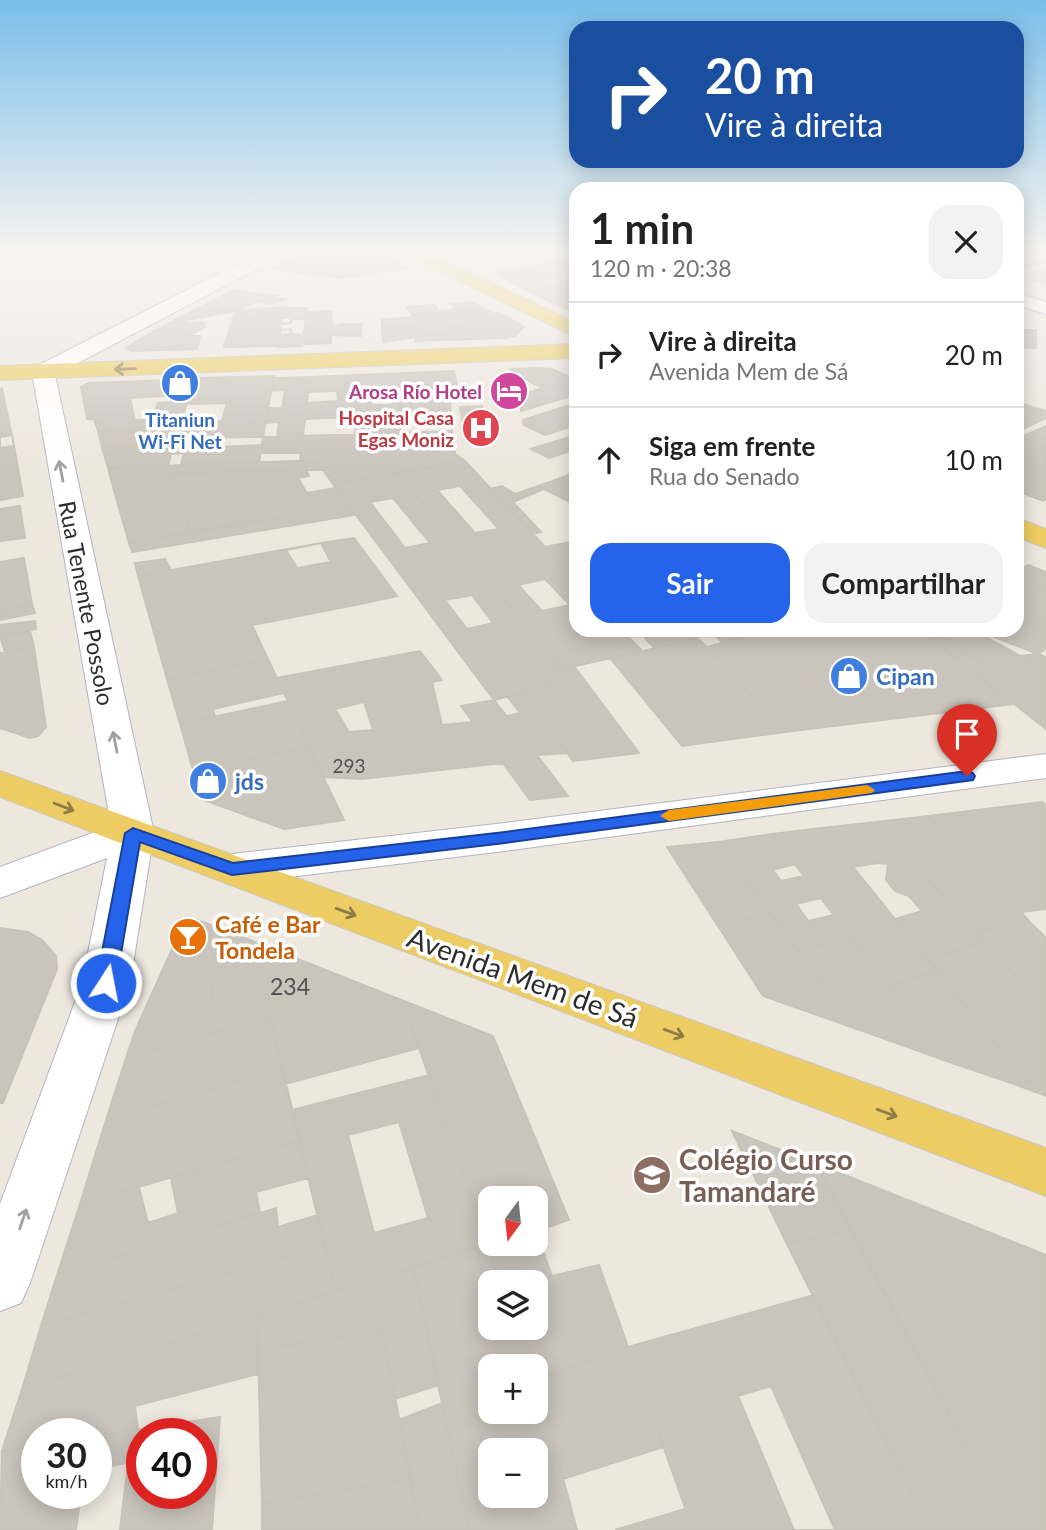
<!DOCTYPE html>
<html lang="pt">
<head>
<meta charset="utf-8">
<style>
  body { margin:0; font-family:Lato,sans-serif; background:#f2f2f2; color:#222; height:100vh; display:flex; flex-direction:column; font-size:26px; white-space:nowrap }
  * { box-sizing:border-box; margin:0 }
  p { font-size:23px; color:#767676 }
  .icon { flex:none; width:38px; height:38px; fill:none; stroke:currentColor; stroke-width:2; stroke-linecap:round; stroke-linejoin:round }
  .map { position:relative; flex:1; overflow:hidden }
  .details { position:absolute; left:569px; top:182px; width:455px; height:455px; display:flex; flex-direction:column; background:#fff; border-radius:21px; box-shadow:0 4px 18px #0003 }
  .details>* { flex:none }
  .guide { position:absolute; left:569px; top:21px; width:455px; height:147px; border-radius:21px; box-shadow:0 4px 18px #0003; background:#1a4fa0; color:#fff; overflow:hidden }
  .needle { width:46px; rotate:195deg }
  .fabs { position:absolute; left:478px; top:1186px; display:grid; gap:14px }
  .fabs a { display:grid; place-items:center; width:70px; height:70px; border-radius:14px; background:#fff; box-shadow:0 4px 18px #0003; font-size:35px }
  .speed { position:absolute; left:21px; top:1418px; display:flex; gap:14px; font-size:35px; font-weight:700; text-align:center }
  .speed>* { display:grid; place-content:center; width:91px; height:91px; border-radius:50%; background:#fff; box-shadow:0 4px 18px #0003; line-height:1 }
  .speed small { font-size:18px; font-weight:400 }
  .speed .limit { border:10px solid #d22; background:#fff; color:#111 }
  .pin { position:absolute; display:grid; place-items:center; width:60px; height:60px; color:#fff; margin:-72px -30px; border-radius:50% 50% 50% 0; rotate:-45deg; box-shadow:0 0 7px #0007 }
  .pin .icon { rotate:45deg }
  .me { position:absolute; width:77px; margin:-38px; rotate:11deg; stroke-linejoin:round; filter:drop-shadow(0 0 5px #0008) }
  .turn { display:flex; align-items:center; gap:24px; height:147px; padding:0 21px; font-size:32px }
  .turn .icon { width:91px; height:91px; stroke-width:2.5 }
  .turn b { display:block; font-size:49px; line-height:60px }
  .round { display:grid; place-items:center; flex:none; width:74px; height:74px; border-radius:21px; background:#f2f2f2 }
  .summary { display:flex; align-items:center; justify-content:space-between; height:119px; padding:0 21px }
  h1 { font-size:42px; font-weight:700; line-height:52px }
  .button { display:flex; gap:14px; margin-top:auto; padding:14px 21px }
  .button a { flex:1; height:80px; border-radius:21px; background:#2563eb; color:#fff; font-size:28px; font-weight:700; line-height:80px; text-align:center }
  .button a+a { background:#f2f2f2; color:#222 }
  ul { padding:0; list-style:none }
  li { display:flex; align-items:center; gap:21px; height:105px; padding:0 21px; border-top:2px solid #e0e0e0 }
  li div { flex:1 }
  li b { display:block; font-size:26px }
  li em { font-style:normal }
  .map>svg:first-child { display:block }
</style>
</head>
<body>
<div class="map">
<svg width="1046" height="1530" viewBox="0 0 1046 1530">
  <rect width="100%" height="100%" fill="#ede7de"/>
  <path fill="#c9c5bd" stroke="#c8c3b8" stroke-width="2" fill-rule="evenodd" d="M 301,254 L 381,254 L 410,268 L 366,273 L 364,270 L 372,269 L 358,262 L 333,261 L 334,255 L 325,261 L 350,264 L 340,271 L 281,263 Z
    M 334,255 L 333,261 L 358,262 L 372,269 L 364,270 L 366,273 L 360,276 L 341,278 L 353,272 L 340,271 L 350,264 L 325,261 Z
    M 1017,255 L 1044,263 L 1017,270 Z
    M 575,258 L 576,286 L 523,289 L 493,272 Z
    M 281,263 L 340,271 L 353,272 L 341,278 L 273,269 Z
    M 1046,269 L 1046,284 L 1019,276 Z
    M 576,286 L 576,313 L 523,289 Z
    M 233,290 L 276,296 L 273,298 L 286,299 L 272,304 L 220,297 Z
    M 220,297 L 255,302 L 235,311 L 167,324 Z
    M 472,302 L 496,315 L 505,329 L 470,331 L 466,325 L 448,327 L 452,333 L 421,336 L 415,325 L 382,327 L 382,320 L 413,317 L 407,307 L 434,305 L 439,311 L 456,309 L 451,304 Z
    M 284,307 L 278,346 L 224,347 L 235,311 Z
    M 284,308 L 307,308 L 302,346 L 278,347 L 280,335 L 291,334 L 291,329 L 281,330 L 281,324 L 291,323 L 292,318 L 283,318 Z
    M 332,311 L 331,343 L 303,344 L 307,312 Z
    M 498,312 L 524,327 L 515,336 L 504,338 L 415,341 L 416,337 L 383,342 L 382,327 L 415,325 L 421,336 L 452,333 L 448,327 L 466,325 L 470,331 L 505,329 L 493,314 Z
    M 291,319 L 306,319 L 304,335 L 291,334 L 291,329 L 281,330 L 281,324 L 291,323 Z
    M 184,321 L 185,323 L 204,322 L 205,327 L 188,336 L 200,336 L 197,349 L 131,351 L 125,348 L 167,324 Z
    M 343,324 L 362,324 L 361,336 L 331,335 L 331,326 Z
    M 538,368 L 552,369 L 576,380 L 576,398 L 571,396 L 521,411 L 517,396 L 543,388 L 512,373 L 511,369 Z
    M 454,371 L 457,386 L 308,392 L 310,377 Z
    M 274,376 L 263,437 L 176,438 L 181,423 L 222,421 L 227,403 L 187,404 L 195,378 Z
    M 310,377 L 301,453 L 261,453 L 263,437 L 277,437 L 279,422 L 266,423 L 269,408 L 282,408 L 285,390 L 271,391 L 274,378 Z
    M 195,378 L 182,418 L 151,420 L 158,403 L 171,402 L 173,396 L 161,396 L 168,380 Z
    M 168,380 L 161,396 L 130,398 L 135,420 L 151,420 L 147,429 L 98,431 L 94,419 L 87,419 L 81,387 L 89,383 Z
    M 457,386 L 458,392 L 448,392 L 451,413 L 305,419 L 307,403 L 338,401 L 337,391 Z
    M 2,388 L 14,446 L 0,448 L 0,389 Z
    M 391,389 L 392,405 L 372,405 L 372,390 Z
    M 516,390 L 520,407 L 505,407 L 501,391 Z
    M 1017,402 L 1046,411 L 1046,418 L 1017,432 Z
    M 576,403 L 576,425 L 545,435 L 524,425 L 523,420 Z
    M 482,406 L 485,424 L 463,425 L 460,407 Z
    M 400,425 L 400,432 L 355,434 L 356,427 Z
    M 1046,426 L 1046,499 L 1043,501 L 1017,491 L 1017,439 Z
    M 179,428 L 174,444 L 108,447 L 102,447 L 98,431 Z
    M 452,431 L 455,454 L 465,461 L 333,484 L 316,460 L 300,460 L 303,436 Z
    M 12,435 L 14,446 L 0,448 L 0,437 Z
    M 576,435 L 576,449 L 549,458 L 531,449 Z
    M 205,438 L 223,438 L 221,447 L 262,445 L 259,462 L 198,464 Z
    M 204,443 L 198,464 L 181,465 L 184,453 L 171,454 L 168,466 L 108,468 L 102,447 Z
    M 14,446 L 23,496 L 0,500 L 0,448 Z
    M 316,460 L 323,470 L 306,470 L 309,476 L 298,478 L 295,473 L 278,470 L 110,476 L 108,468 Z
    M 465,461 L 576,580 L 576,630 L 622,630 L 642,651 L 563,669 L 397,473 Z
    M 278,470 L 295,473 L 315,507 L 304,514 L 264,520 L 239,471 Z
    M 239,471 L 264,520 L 191,532 L 169,474 Z
    M 397,473 L 563,669 L 541,674 L 552,685 L 494,700 L 333,484 Z
    M 574,473 L 576,505 L 538,486 L 550,482 Z
    M 169,474 L 191,532 L 129,543 L 110,476 Z
    M 460,486 L 499,529 L 475,533 L 437,490 Z
    M 502,486 L 515,494 L 501,499 L 491,489 Z
    M 538,486 L 544,489 L 513,502 L 541,532 L 533,534 L 501,499 Z
    M 335,488 L 354,515 L 132,552 L 129,543 L 304,514 L 315,507 L 307,493 Z
    M 393,498 L 430,543 L 405,548 L 370,502 Z
    M 20,506 L 25,538 L 0,541 L 0,509 Z
    M 354,538 L 397,596 L 355,605 L 321,543 Z
    M 576,541 L 576,580 L 545,547 Z
    M 321,543 L 355,605 L 252,625 L 268,659 L 167,679 L 138,576 Z
    M 321,543 L 331,562 L 297,568 L 286,550 Z
    M 24,558 L 32,604 L 0,610 L 0,562 Z
    M 165,559 L 171,570 L 138,576 L 135,563 Z
    M 1028,565 L 1046,572 L 1046,586 L 1017,605 L 1017,571 Z
    M 545,579 L 570,605 L 542,611 L 518,585 Z
    M 1046,586 L 1046,621 L 1012,644 L 978,630 L 1017,630 L 1017,605 Z
    M 472,595 L 493,623 L 467,629 L 445,600 Z
    M 32,604 L 35,613 L 0,620 L 0,610 Z
    M 35,621 L 36,629 L 0,636 L 0,625 Z
    M 1046,621 L 1046,648 L 1038,654 L 1012,644 Z
    M 638,630 L 761,630 L 764,632 L 723,643 L 710,631 L 696,635 L 698,639 L 654,648 Z
    M 772,630 L 920,630 L 1013,704 L 785,732 L 707,647 Z
    M 945,630 L 973,630 L 1046,670 L 1046,707 L 936,633 Z
    M 30,631 L 34,647 L 5,652 L 0,636 Z
    M 936,633 L 1046,707 L 1046,729 L 928,636 Z
    M 698,639 L 707,647 L 785,732 L 682,746 L 610,658 Z
    M 34,647 L 46,727 L 38,736 L 30,738 L 0,728 L 0,653 Z
    M 420,651 L 442,680 L 432,682 L 442,725 L 472,722 L 503,763 L 362,779 L 324,777 L 277,678 Z
    M 1038,654 L 1046,657 L 1046,670 L 1021,656 Z
    M 268,659 L 284,693 L 213,709 L 215,716 L 180,724 L 167,679 Z
    M 574,666 L 639,753 L 573,761 L 523,692 L 552,685 L 541,674 Z
    M 523,692 L 568,753 L 537,755 L 507,716 L 520,713 L 507,696 Z
    M 494,700 L 537,755 L 568,796 L 530,800 L 461,706 Z
    M 288,701 L 309,747 L 193,770 L 180,724 Z
    M 364,702 L 373,730 L 349,732 L 335,709 Z
    M 309,747 L 344,820 L 284,829 L 201,799 L 193,770 Z
    M 1042,802 L 1046,805 L 1046,909 L 1021,912 L 928,816 Z
    M 928,816 L 1021,912 L 1030,922 L 975,931 L 876,822 Z
    M 876,822 L 975,931 L 985,942 L 928,959 L 895,919 L 922,911 L 909,896 L 895,891 L 886,880 L 888,864 L 877,863 L 853,867 L 821,828 Z
    M 821,828 L 853,867 L 937,971 L 888,986 L 772,834 Z
    M 772,834 L 795,864 L 773,870 L 781,881 L 803,876 L 821,898 L 796,904 L 825,944 L 798,951 L 718,842 Z
    M 718,842 L 771,913 L 718,926 L 667,847 Z
    M 771,913 L 798,951 L 854,1028 L 763,996 L 718,926 Z
    M 833,915 L 888,986 L 946,1061 L 854,1028 L 798,951 L 825,944 L 808,921 Z
    M 194,919 L 217,927 L 211,1006 L 135,1031 L 182,927 Z
    M 1030,922 L 1046,938 L 1046,1010 L 975,931 Z
    M 217,927 L 404,1001 L 419,1048 L 285,1084 L 270,1016 L 209,1034 Z
    M 0,928 L 28,932 L 42,940 L 56,956 L 57,969 L 3,1103 L 0,1103 Z
    M 985,942 L 1046,1010 L 1046,1077 L 1027,1082 L 928,959 Z
    M 937,971 L 1027,1082 L 1014,1084 L 946,1061 L 888,986 Z
    M 404,1001 L 493,1036 L 569,1220 L 536,1231 L 536,1199 L 490,1199 L 490,1244 L 487,1245 Z
    M 211,1006 L 209,1034 L 126,1058 L 135,1031 Z
    M 270,1016 L 282,1068 L 106,1120 L 126,1058 Z
    M 419,1048 L 487,1245 L 336,1291 L 285,1084 Z
    M 419,1048 L 429,1075 L 292,1110 L 285,1084 Z
    M 282,1068 L 300,1140 L 80,1204 L 106,1120 Z
    M 1046,1077 L 1046,1096 L 1014,1084 L 1027,1082 Z
    M 399,1122 L 428,1218 L 374,1233 L 348,1135 Z
    M 732,1131 L 817,1164 L 850,1230 L 787,1244 Z
    M 300,1140 L 308,1178 L 256,1192 L 260,1213 L 57,1275 L 80,1204 L 139,1187 L 148,1223 L 178,1213 L 171,1178 Z
    M 817,1164 L 1016,1243 L 1046,1291 L 1046,1530 L 1011,1530 Z
    M 276,1208 L 278,1227 L 318,1215 L 325,1246 L 41,1326 L 57,1275 Z
    M 850,1230 L 1011,1530 L 930,1530 L 787,1244 Z
    M 536,1232 L 552,1276 L 599,1265 L 628,1347 L 536,1380 L 536,1367 L 531,1367 L 517,1328 L 536,1328 L 536,1283 L 501,1283 L 487,1245 L 536,1244 Z
    M 1016,1243 L 1046,1255 L 1046,1291 Z
    M 487,1245 L 501,1283 L 490,1283 L 490,1328 L 517,1328 L 531,1367 L 490,1367 L 490,1412 L 536,1412 L 536,1379 L 577,1530 L 469,1530 L 413,1267 ZM 490,1451 L 536,1451 L 536,1496 L 490,1496 Z
    M 325,1246 L 336,1291 L 22,1389 L 41,1326 Z
    M 413,1267 L 439,1385 L 395,1399 L 382,1330 L 258,1350 L 256,1316 Z
    M 814,1295 L 930,1530 L 693,1530 L 628,1347 Z
    M 256,1316 L 258,1374 L 135,1406 L 138,1430 L 96,1436 L 96,1433 L 37,1433 L 37,1446 L 2,1451 L 22,1389 Z
    M 382,1330 L 411,1479 L 262,1504 L 258,1350 Z
    M 628,1347 L 663,1447 L 563,1479 L 536,1380 Z
    M 771,1386 L 835,1530 L 794,1530 L 738,1396 Z
    M 442,1403 L 469,1530 L 420,1530 L 399,1420 Z
    M 220,1417 L 212,1530 L 120,1530 L 128,1463 L 96,1468 L 96,1436 ZM 142,1433 L 201,1433 L 201,1493 L 142,1493 Z
    M 37,1446 L 37,1493 L 81,1493 L 76,1530 L 0,1530 L 2,1451 Z
    M 411,1479 L 420,1530 L 262,1530 L 262,1504 Z
    M 685,1509 L 693,1530 L 615,1530 Z"/>
  <g fill="none" stroke-linecap="round" stroke-linejoin="round">
    <path stroke="#c6c2ba" stroke-width="20" stroke-dasharray="20 10" stroke-linecap="butt" d="M 1017,339 L 1046,339"/>
    <defs>
      <path id="minor" d="M 258,254 L 281,254 L 278,258 L 55,375 L 154,833 L 130,983 L 30,1283 L 21,1303 L 0,1311 L 0,1204 L 82,983 L 107,858 L 0,898 L 0,867 L 111,826 L 32,372 L 35,367 Z
        M 1017,293 L 1046,302 L 1046,314 L 1017,305 Z
        M 1046,754 L 1046,778 L 505,851 L 232,884 L 217,879 L 211,869 L 217,859 L 232,854 L 505,823 Z"/>
      <path id="major" d="M 408,254 L 431,254 L 576,323 L 576,337 L 411,258 Z
        M 576,344 L 576,358 L 0,380 L 0,366 Z
        M 1017,518 L 1046,529 L 1046,548 L 1017,537 Z
        M 0,771 L 1046,1148 L 1046,1196 L 0,797 Z"/>
    </defs>
    <use href="#minor" stroke="#b2b5bf" stroke-width="2"/>
    <use href="#major" stroke="#c8c8c8" stroke-width="2"/>
    <use href="#minor" fill="#fff" fill-rule="evenodd"/>
    <use href="#major" fill="#edcd63" fill-rule="evenodd"/>
  </g>
  <defs><path id="oneway-shaft" d="M-6 0H5M1.5-3L5.5 0L1.5 3" fill="none" stroke-width="1.6" stroke-linecap="round" stroke-linejoin="round" transform="scale(1.75)"/></defs>
  <g stroke="#8c7c48">
    <use href="#oneway-shaft" transform="translate(125 369) rotate(178)"/>
    <use href="#oneway-shaft" transform="translate(64 807) rotate(21)"/>
    <use href="#oneway-shaft" transform="translate(346 912) rotate(20)"/>
    <use href="#oneway-shaft" transform="translate(674 1033) rotate(20)"/>
    <use href="#oneway-shaft" transform="translate(887 1113) rotate(20)"/>
  </g>
  <g stroke="#a0a0a0">
    <use href="#oneway-shaft" transform="translate(61 471) rotate(-101)"/>
    <use href="#oneway-shaft" transform="translate(115 742) rotate(-101)"/>
    <use href="#oneway-shaft" transform="translate(23 1219) rotate(-71)"/>
  </g>
  <linearGradient id="sky" x2="0" y2="1"><stop stop-color="#7abeea"/><stop offset="0.54" stop-color="#f7f4f0"/><stop offset="1" stop-color="#f7f4f0" stop-opacity="0"/></linearGradient>
  <rect width="1046" height="468" fill="url(#sky)"/>
  <path fill="#2563eb" stroke="#184099" stroke-width="2" d="M 967,771 L 973,773 L 975,776 L 973,780 L 505,843 L 232,875 L 140,842 L 116,983 L 113,989 L 106,991 L 99,989 L 96,983 L 125,833 L 133,828 L 233,863 L 505,832 Z"/>
  <path fill="#f59e0b" d="M 867,785 L 875,790 L 872,793 L 669,821 L 660,816 L 669,810 Z"/>
  <defs>
    <symbol id="shop-disc" viewBox="-11 -11 22 22"><circle r="9.5" fill="#3f7fe0" stroke="#fff"/><path d="M-5-2.5h2.3a2.7 3.5 0 0 1 5.4 0H5L5.5 6h-11ZM-1.5-2.5h3a1.5 2.3 0 0 0-3 0Z" fill="#fff"/></symbol>
    <symbol id="hotel-disc" viewBox="-11 -11 22 22"><circle r="9.5" fill="#d1479c" stroke="#fff"/><path d="M-6-4.5h1.5V1H6V5H4.5V3h-9V5H-6ZM-4 0a1.8 1.8 0 1 1 3.6 0ZM.5 0V-2.5h3Q6-2.5 6 0Z" fill="#fff"/></symbol>
    <symbol id="hospital-disc" viewBox="-11 -11 22 22"><circle r="9.5" fill="#e0444e" stroke="#fff"/><path d="M-5-5h3v3.5h4V-5h3V5h-3V1.5h-4V5h-3Z" fill="#fff"/></symbol>
    <symbol id="bar-disc" viewBox="-11 -11 22 22"><circle r="9.5" fill="#e8710a" stroke="#fff"/><path d="M-6-5H6L.8 .8V4.5H3.5V6h-7V4.5H-.8V.8Z" fill="#fff"/></symbol>
    <symbol id="school-disc" viewBox="-11 -11 22 22"><circle r="9.5" fill="#8d6e63" stroke="#fff"/><path d="M0-5L7-2L0 1L-7-2ZM-4 1L0 2.5L4 1V4Q0 6-4 4Z" fill="#fff"/></symbol>
  </defs>
  <g fill-rule="evenodd">
    <use href="#shop-disc" x="158" y="361" width="44" height="44"/>
    <use href="#hotel-disc" x="487" y="369" width="44" height="44"/>
    <use href="#hospital-disc" x="459" y="406" width="44" height="44"/>
    <use href="#shop-disc" x="827" y="654" width="44" height="44"/>
    <use href="#shop-disc" x="186" y="759" width="44" height="44"/>
    <use href="#bar-disc" x="166" y="915" width="44" height="44"/>
    <use href="#school-disc" x="630" y="1153" width="44" height="44"/>
  </g>
  <g text-anchor="middle" dominant-baseline="central" stroke-width="7" stroke-linejoin="round" paint-order="stroke">
    <g font-size="19" font-weight="bold" fill="#b23c85" stroke="#fff" text-anchor="end">
      <text x="482" y="391">Arosa Río Hotel</text>
    </g>
    <g font-size="19" font-weight="bold" fill="#be3a42" stroke="#fff" text-anchor="end">
      <text x="454" y="417">Hospital Casa<tspan x="454" dy="22">Egas Moniz</tspan></text>
    </g>
    <g font-size="19" font-weight="bold" fill="#366cbe" stroke="#fff">
      <text x="180" y="419">Titaniun<tspan x="180" dy="22">Wi-Fi Net</tspan></text>
    </g>
    <g font-size="19" fill="#535250">
      <text x="349" y="765">293</text>
    </g>
    <g font-size="23" fill="#2c2c2c" stroke="#fff">
      <text transform="translate(87 603) rotate(79)">Rua Tenente Possolo</text>
    </g>
    <g font-size="23" font-weight="bold" fill="#366cbe" stroke="#fff" text-anchor="start">
      <text x="876" y="676">Cipan</text>
      <text x="235" y="781">jds</text>
    </g>
    <g font-size="23" font-weight="bold" fill="#c56008" stroke="#fff" text-anchor="start">
      <text x="215" y="924">Café e Bar<tspan x="215" dy="26">Tondela</tspan></text>
    </g>
    <g font-size="23" fill="#535250">
      <text x="290" y="986">234</text>
    </g>
    <g font-size="28" fill="#2c2c2c" stroke="#fff">
      <text transform="translate(523 977) rotate(20)">Avenida Mem de Sá</text>
    </g>
    <g font-size="28" font-weight="bold" fill="#785e54" stroke="#fff" text-anchor="start">
      <text x="679" y="1159">Colégio Curso<tspan x="679" dy="32">Tamandaré</tspan></text>
    </g>
  </g>
</svg>
<div class="fabs">
<a><svg class="needle" viewBox="-14 -14 28 28"><path d="M0-13l5 13h-10z" fill="#e53935"/><path d="M0 13l5-13h-10z" fill="#767676"/></svg></a>
<a><svg class="icon" aria-label="layers" viewBox="0 0 24 24"><path d="M12 4l9 5-9 5-9-5zM3 14l9 5 9-5"/></svg></a>
<a>+</a>
<a>−</a>
</div>
<div class="speed"><div>30<small>km/h</small></div><div class="limit">40</div></div>
<div class="pin" style="left:967px;top:776px;background:#d93025"><svg class="icon" aria-label="arrive" viewBox="0 0 24 24"><path d="M6 21V4h12l-3 4 3 4H6"/></svg></div>
<svg class="me" style="left:106px;top:983px" viewBox="-20 -20 40 40"><circle r="17" fill="#2563eb" stroke="#fff" stroke-width="3"/><path d="M0-11L8 9 0 5-8 9z" fill="#fff"/></svg>
<div class="guide">
<div class="turn"><svg class="icon" aria-label="right" viewBox="0 0 24 24"><path d="M7 20v-9h11M14 6l5 5-5 5"/></svg><div><b>20 m</b>Vire à direita</div></div>
</div>
<section class="details">
<div class="summary"><div><h1>1 min</h1><p>120 m · 20:38</p></div><a class="round"><svg class="icon" aria-label="close" viewBox="0 0 24 24"><path d="M6 6l12 12M18 6L6 18"/></svg></a></div>
<ul>
<li><svg class="icon" aria-label="right" viewBox="0 0 24 24"><path d="M7 20v-9h11M14 6l5 5-5 5"/></svg><div><b>Vire à direita</b><p>Avenida Mem de Sá</p></div><em>20 m</em></li>
<li><svg class="icon" aria-label="ahead" viewBox="0 0 24 24"><path d="M12 20V5M6 11l6-6 6 6"/></svg><div><b>Siga em frente</b><p>Rua do Senado</p></div><em>10 m</em></li>
</ul>
<div class="button"><a>Sair</a><a>Compartilhar</a></div>
</section>
</div>
</body>
</html>
